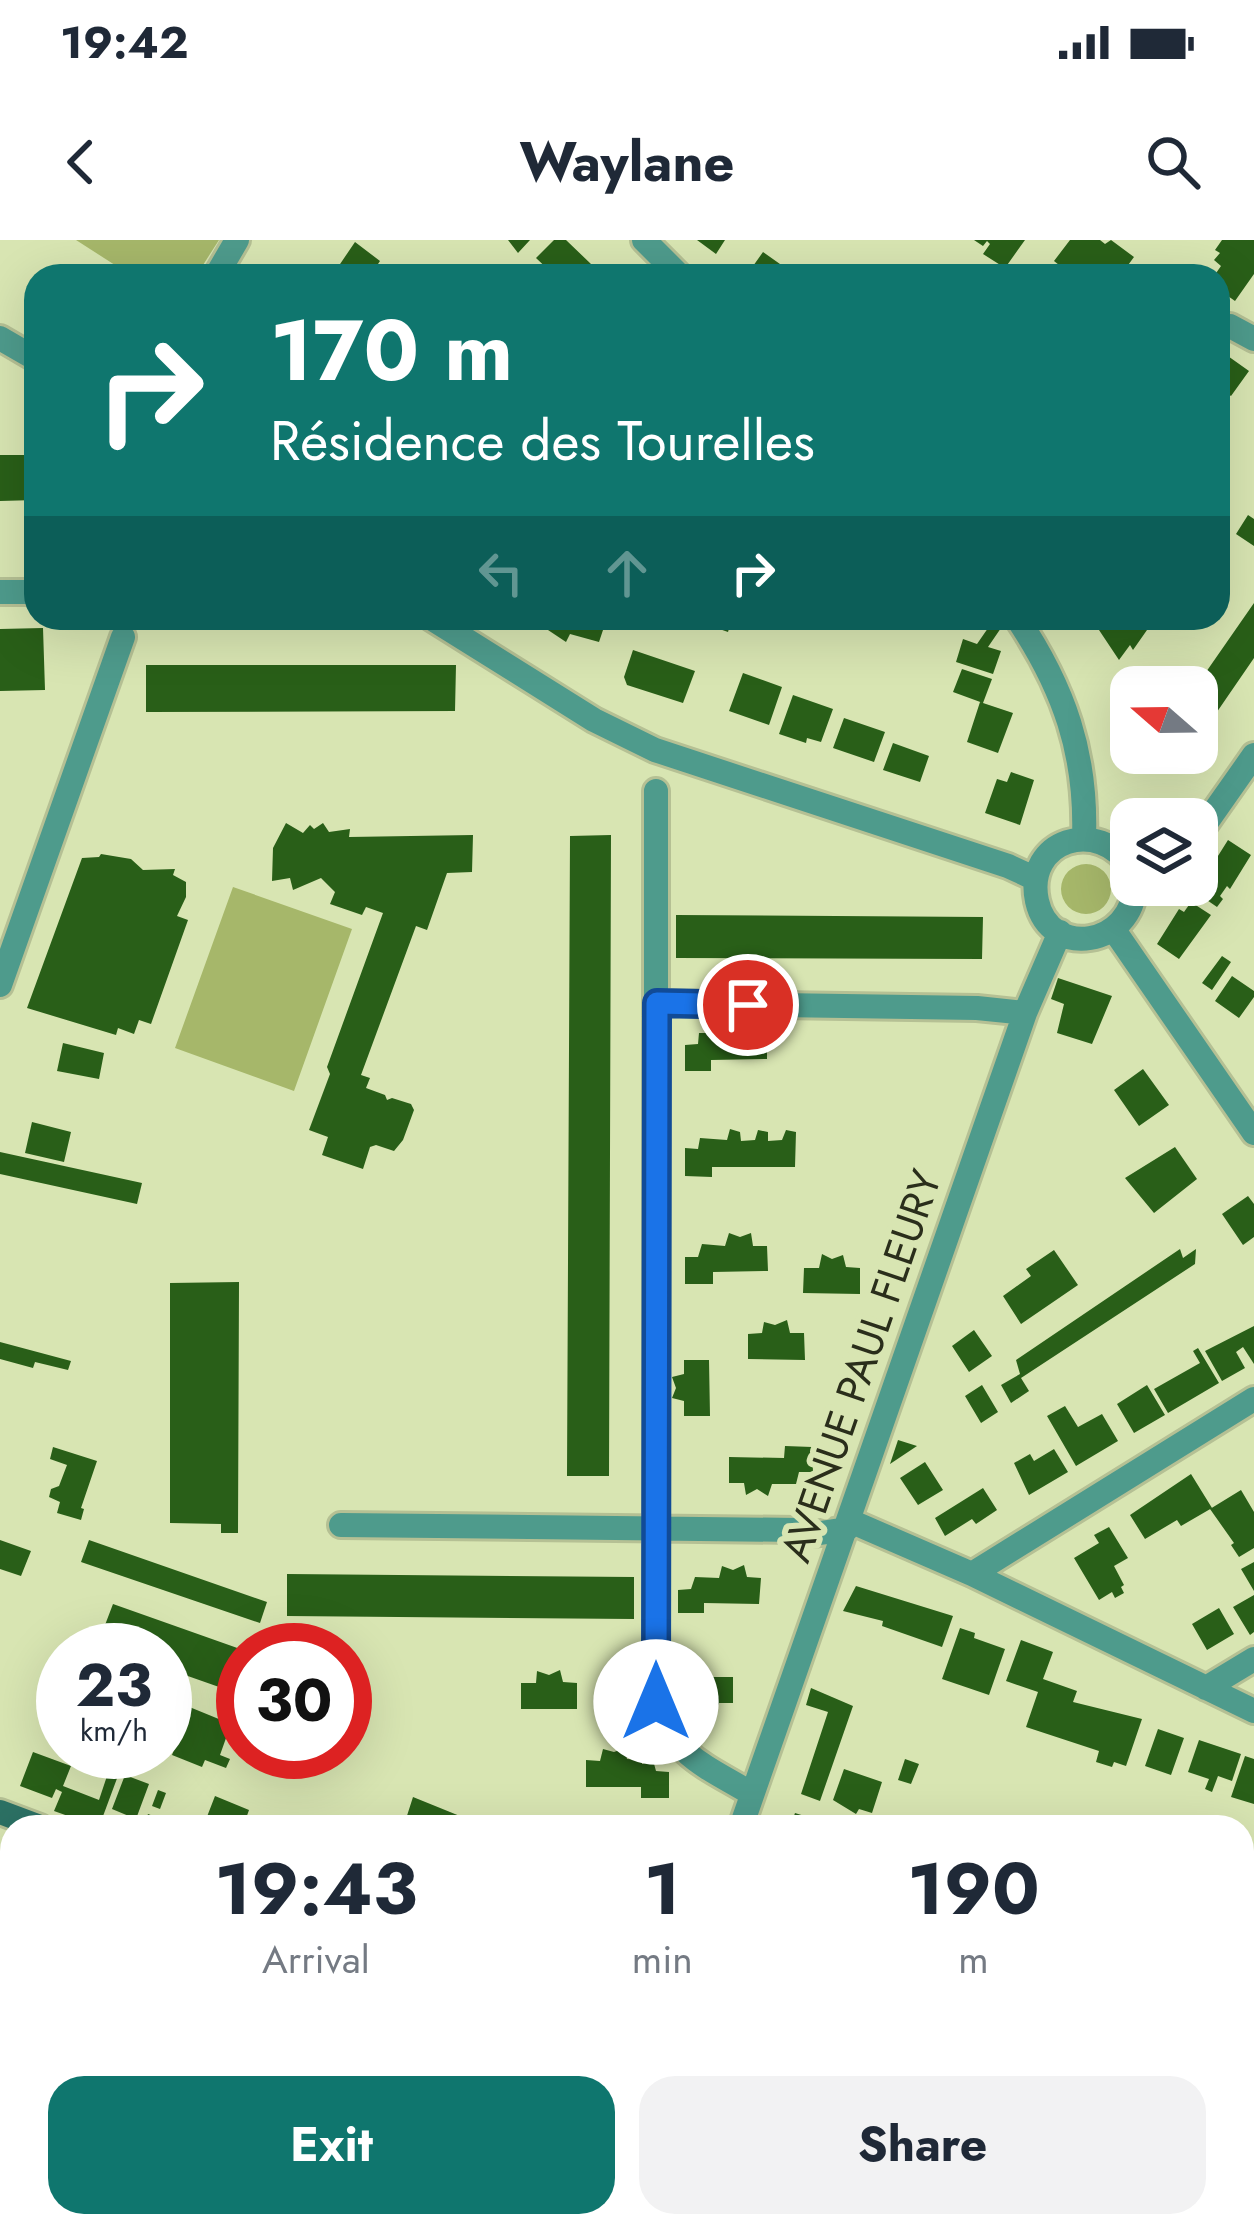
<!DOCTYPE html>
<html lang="en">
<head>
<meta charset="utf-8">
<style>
  body { margin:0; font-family:Jost,sans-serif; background:#f2f2f3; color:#1f2937; height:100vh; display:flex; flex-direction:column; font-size:45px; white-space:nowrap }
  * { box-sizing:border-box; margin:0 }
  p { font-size:39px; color:#747a83 }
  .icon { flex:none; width:66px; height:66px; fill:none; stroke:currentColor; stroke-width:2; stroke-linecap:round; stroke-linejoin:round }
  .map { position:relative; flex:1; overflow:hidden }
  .drawer { position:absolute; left:0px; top:1575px; width:1254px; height:423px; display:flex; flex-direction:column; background:#fff; border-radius:36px 36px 0 0; box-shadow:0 12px 48px #0002 }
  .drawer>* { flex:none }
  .hud { position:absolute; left:24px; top:24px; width:1206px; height:366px; border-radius:36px; box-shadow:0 12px 48px #0002; background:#0f766e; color:#fff; overflow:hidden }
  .needle { width:78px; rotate:290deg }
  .controls { position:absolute; left:1110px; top:426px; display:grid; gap:24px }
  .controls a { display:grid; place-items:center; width:108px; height:108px; border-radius:24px; background:#fff; box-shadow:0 12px 48px #0002; font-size:60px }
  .speed { position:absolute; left:36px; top:1383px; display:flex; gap:24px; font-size:60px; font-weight:700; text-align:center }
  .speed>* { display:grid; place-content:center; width:156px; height:156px; border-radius:50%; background:#fff; box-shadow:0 12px 48px #0002; line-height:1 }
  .speed small { font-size:30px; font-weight:400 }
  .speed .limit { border:18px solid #d22; background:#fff; color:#111 }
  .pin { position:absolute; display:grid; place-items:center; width:102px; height:102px; color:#fff; margin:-51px; border:6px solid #fff; border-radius:50%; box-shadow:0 3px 12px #0007 }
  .me { position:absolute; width:132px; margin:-66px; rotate:0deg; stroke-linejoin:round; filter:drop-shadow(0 0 9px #0008) }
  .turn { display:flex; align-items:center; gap:42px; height:252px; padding:0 48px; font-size:54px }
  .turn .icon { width:156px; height:156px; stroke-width:2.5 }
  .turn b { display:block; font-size:84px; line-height:102px }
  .lanes { display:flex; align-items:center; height:114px; padding:0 48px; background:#0003; justify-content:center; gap:60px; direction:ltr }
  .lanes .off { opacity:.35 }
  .eta { display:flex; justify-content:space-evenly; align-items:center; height:204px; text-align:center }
  .eta b { font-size:72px; font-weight:700; line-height:84px }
  .action { display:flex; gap:24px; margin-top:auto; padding:24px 48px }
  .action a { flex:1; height:138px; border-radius:36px; background:#0f766e; color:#fff; font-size:48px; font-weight:700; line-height:138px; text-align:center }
  .action a+a { background:#f2f2f3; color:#1f2937 }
  .status { display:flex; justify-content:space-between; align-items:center; height:84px; padding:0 60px; background:#fff; direction:ltr }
  .status svg { height:33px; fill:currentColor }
  header { display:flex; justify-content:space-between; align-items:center; height:156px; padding:0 48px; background:#fff; font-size:54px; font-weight:700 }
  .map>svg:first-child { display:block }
</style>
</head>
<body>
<div class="status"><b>19:42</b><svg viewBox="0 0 49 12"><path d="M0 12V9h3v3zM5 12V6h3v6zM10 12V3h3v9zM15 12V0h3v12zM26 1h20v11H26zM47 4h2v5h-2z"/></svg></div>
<header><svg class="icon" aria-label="back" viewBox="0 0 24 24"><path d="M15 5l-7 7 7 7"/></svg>Waylane<svg class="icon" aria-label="search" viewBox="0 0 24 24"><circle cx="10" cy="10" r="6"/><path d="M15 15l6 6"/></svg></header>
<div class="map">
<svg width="1254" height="1997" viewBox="0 0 1254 1997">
  <rect width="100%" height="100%" fill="#d8e5b2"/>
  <path fill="#a6b76a" d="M 76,0 L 219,0 L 196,36 L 132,36 Z
    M1061 649a25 25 0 1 1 50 0a25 25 0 1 1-50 0Z
    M 233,647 L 352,689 L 294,851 L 175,808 Z"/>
  <path fill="#295f18" d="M 508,0 L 530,0 L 518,13 Z
    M 554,0 L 566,0 L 591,24 L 579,36 L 555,36 L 536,18 Z
    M 697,0 L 725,0 L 716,14 Z
    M 974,0 L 1025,0 L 1005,28 L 983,14 L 990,4 L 987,1 L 983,6 Z
    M 1070,0 L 1100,0 L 1105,4 L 1111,0 L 1134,17 L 1120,36 L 1065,36 L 1061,33 L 1064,29 L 1054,21 Z
    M 1222,0 L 1254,0 L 1254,34 L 1235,61 L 1218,49 L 1218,36 L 1214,36 L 1221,26 L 1214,20 L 1220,13 L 1215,10 Z
    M 355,2 L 380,21 L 370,36 L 336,36 L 330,32 L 332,28 L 336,30 Z
    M 763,12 L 797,36 L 746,36 Z
    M 1218,109 L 1249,131 L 1231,156 L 1218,147 Z
    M 0,215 L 36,215 L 36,260 L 0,261 Z
    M 1248,275 L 1254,279 L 1254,306 L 1236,294 Z
    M 1254,363 L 1254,418 L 1197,501 L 1197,445 Z
    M 530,378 L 607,378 L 599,402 L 570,394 L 566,402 Z
    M 688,378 L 732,378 L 728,392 Z
    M 995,378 L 1001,388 L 988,407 L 1001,411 L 993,434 L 956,422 L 963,399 L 977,404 Z
    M 1091,378 L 1149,378 L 1144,385 L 1147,390 L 1133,410 L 1130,405 L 1119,420 Z
    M 43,388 L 45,450 L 0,451 L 0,389 Z
    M 633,410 L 695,431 L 683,463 L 627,445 L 624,437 Z
    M 146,425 L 456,425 L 455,471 L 146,472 Z
    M 962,429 L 992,439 L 983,463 L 953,452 Z
    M 743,433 L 782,447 L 769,485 L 729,471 Z
    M 793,455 L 833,469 L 821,502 L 807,498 L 806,503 L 779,494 Z
    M 980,462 L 1013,473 L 998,513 L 967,502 Z
    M 844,478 L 885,492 L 874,522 L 833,508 Z
    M 893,503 L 929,516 L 920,542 L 883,530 Z
    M 1011,532 L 1034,540 L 1020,585 L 985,573 L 997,539 L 1007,542 Z
    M 286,583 L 303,593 L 310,585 L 314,589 L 323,583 L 329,592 L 350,589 L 349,597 L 473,595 L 472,632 L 447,633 L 427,690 L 416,686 L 361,835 L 370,838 L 366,848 L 385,855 L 387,860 L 392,858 L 411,864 L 414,870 L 403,900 L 394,911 L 376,905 L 370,907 L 363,929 L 322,915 L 328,897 L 309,890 L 330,834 L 327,827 L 383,673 L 366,667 L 362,675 L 330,664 L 335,652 L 321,638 L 293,650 L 290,638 L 272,641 L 273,608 Z
    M 611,595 L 609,1236 L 567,1236 L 570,596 Z
    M 1228,600 L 1251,615 L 1230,649 L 1227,646 L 1220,656 L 1223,659 L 1217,667 L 1201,656 L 1207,647 L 1201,643 Z
    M 101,614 L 131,619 L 143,630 L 175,629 L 173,635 L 186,642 L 186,657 L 177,676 L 188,680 L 151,784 L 139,780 L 134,794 L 118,788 L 116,795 L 27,768 L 82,618 L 99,617 Z
    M 1191,662 L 1211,675 L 1179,719 L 1157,704 L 1179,669 L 1184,672 Z
    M 676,675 L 983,677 L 982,719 L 676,718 Z
    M 1222,716 L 1231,722 L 1212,750 L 1202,743 Z
    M 1232,736 L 1254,751 L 1254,757 L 1239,778 L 1215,761 Z
    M 1058,738 L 1112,756 L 1092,804 L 1057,793 L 1064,764 L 1051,759 Z
    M 752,781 L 754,792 L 767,793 L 767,819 L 711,820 L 711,831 L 685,831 L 685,805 L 698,804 L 699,793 L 726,793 L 729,782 L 739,786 Z
    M 63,803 L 104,813 L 99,839 L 57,831 Z
    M 1143,829 L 1169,865 L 1139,886 L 1114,850 Z
    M 32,882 L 71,892 L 64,922 L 25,913 Z
    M 730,889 L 740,892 L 741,901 L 755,900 L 758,890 L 768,892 L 768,901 L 782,900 L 786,890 L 796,892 L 795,927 L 712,927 L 712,937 L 685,936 L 685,908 L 698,909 L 700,898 L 727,900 Z
    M 1175,907 L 1197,939 L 1154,973 L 1125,938 Z
    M 0,912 L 142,943 L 137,964 L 0,934 Z
    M 1248,956 L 1254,964 L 1254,997 L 1243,1005 L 1222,974 Z
    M 729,993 L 740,997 L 751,993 L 753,1006 L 767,1006 L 768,1031 L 713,1032 L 713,1044 L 685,1044 L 685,1017 L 698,1017 L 702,1004 L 725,1006 Z
    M 1180,1009 L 1183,1018 L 1196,1009 L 1195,1024 L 1021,1138 L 1029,1151 L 1011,1163 L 1001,1145 L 1020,1134 L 1016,1120 Z
    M 1054,1010 L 1078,1045 L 1021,1084 L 1003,1056 L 1031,1036 L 1026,1029 Z
    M 822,1014 L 832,1019 L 843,1015 L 846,1027 L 860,1028 L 860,1054 L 803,1053 L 804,1028 L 819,1028 Z
    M 239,1042 L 238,1293 L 221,1293 L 221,1284 L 170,1283 L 170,1043 Z
    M 787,1080 L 790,1093 L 804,1093 L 805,1120 L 748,1119 L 748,1094 L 762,1093 L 764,1082 L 775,1085 Z
    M 1254,1086 L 1254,1124 L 1243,1107 L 1236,1112 L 1245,1128 L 1222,1141 L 1205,1111 Z
    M 974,1090 L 992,1116 L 969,1132 L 952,1106 Z
    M 0,1102 L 71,1121 L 68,1130 L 35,1122 L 33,1128 L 0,1119 Z
    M 1198,1108 L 1219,1143 L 1168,1173 L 1154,1149 L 1200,1123 L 1193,1111 Z
    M 684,1120 L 709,1120 L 710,1176 L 684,1176 L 684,1161 L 672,1158 L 676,1148 L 672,1137 L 684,1134 Z
    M 982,1145 L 998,1172 L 981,1183 L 965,1156 Z
    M 1147,1145 L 1165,1175 L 1134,1193 L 1117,1164 Z
    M 1065,1166 L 1078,1187 L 1102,1174 L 1118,1201 L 1076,1226 L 1047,1176 Z
    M 898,1200 L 917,1206 L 890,1224 Z
    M 785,1206 L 812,1207 L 813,1232 L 799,1232 L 796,1244 L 772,1244 L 768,1256 L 757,1249 L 746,1255 L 744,1243 L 729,1243 L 729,1217 L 784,1218 Z
    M 53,1207 L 97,1221 L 81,1268 L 84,1269 L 81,1280 L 57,1273 L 60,1262 L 49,1257 L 51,1249 L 59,1246 L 67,1225 L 50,1219 Z
    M 1054,1209 L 1068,1232 L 1029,1255 L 1014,1223 L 1030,1214 L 1034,1221 Z
    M 925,1222 L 943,1250 L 918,1265 L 900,1238 Z
    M 1191,1234 L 1212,1268 L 1181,1286 L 1177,1280 L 1145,1299 L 1130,1275 Z
    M 983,1248 L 997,1270 L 976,1284 L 972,1279 L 945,1296 L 935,1278 Z
    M 1241,1250 L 1254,1272 L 1254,1308 L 1239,1317 L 1231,1305 L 1234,1303 L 1210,1269 Z
    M 1109,1287 L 1128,1318 L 1114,1326 L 1124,1345 L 1121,1347 L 1124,1353 L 1115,1358 L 1112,1352 L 1099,1360 L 1074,1318 L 1099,1303 L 1094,1295 Z
    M 0,1300 L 31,1311 L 21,1336 L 0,1329 Z
    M 89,1300 L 267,1362 L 260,1383 L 81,1322 Z
    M 1254,1322 L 1254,1351 L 1241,1329 Z
    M 744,1325 L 747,1337 L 761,1338 L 759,1364 L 704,1363 L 704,1373 L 678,1373 L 678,1350 L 691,1349 L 695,1337 L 719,1338 L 722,1326 L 733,1330 Z
    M 287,1334 L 634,1337 L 634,1379 L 287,1376 Z
    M 856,1346 L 953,1376 L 942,1407 L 882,1386 L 883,1381 L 843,1371 Z
    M 1254,1355 L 1254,1392 L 1250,1395 L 1233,1367 Z
    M 113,1364 L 243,1410 L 239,1454 L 165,1428 L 165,1410 L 122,1410 L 128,1393 L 105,1385 Z
    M 1219,1368 L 1234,1394 L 1207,1410 L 1192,1384 Z
    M 960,1388 L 975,1393 L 974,1398 L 1005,1409 L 989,1455 L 942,1439 Z
    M 1021,1400 L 1053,1412 L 1043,1439 L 1077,1451 L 1073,1462 L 1142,1479 L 1126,1526 L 1114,1522 L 1112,1527 L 1096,1522 L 1099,1511 L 1026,1487 L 1038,1452 L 1006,1441 Z
    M 560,1430 L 563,1442 L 577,1443 L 577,1469 L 521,1469 L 521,1443 L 536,1443 L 537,1431 L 549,1435 Z
    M 677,1437 L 733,1437 L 733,1463 L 719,1463 L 715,1474 L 704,1468 L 693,1473 L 690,1462 L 676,1461 Z
    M 811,1448 L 853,1466 L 820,1561 L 801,1554 L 828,1472 L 806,1465 Z
    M 165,1457 L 231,1484 L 220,1515 L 230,1519 L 226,1528 L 205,1520 L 202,1527 L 172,1515 L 182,1489 L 165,1482 Z
    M 1158,1489 L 1184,1498 L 1171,1535 L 1145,1526 Z
    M 1199,1500 L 1241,1514 L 1232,1541 L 1218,1536 L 1212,1552 L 1205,1549 L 1209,1539 L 1188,1532 Z
    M 625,1508 L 627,1519 L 642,1520 L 642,1524 L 653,1520 L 656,1531 L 669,1532 L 669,1558 L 641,1558 L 641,1547 L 586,1547 L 586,1520 L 600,1521 L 603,1509 L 614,1512 Z
    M 33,1512 L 71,1526 L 63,1546 L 99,1560 L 109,1530 L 119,1533 L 99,1587 L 54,1571 L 62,1552 L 56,1549 L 52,1558 L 20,1546 Z
    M 1245,1516 L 1254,1519 L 1254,1564 L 1231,1557 Z
    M 905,1519 L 919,1524 L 911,1544 L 898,1540 Z
    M 844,1529 L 882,1542 L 872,1573 L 859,1569 L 856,1574 L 833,1560 Z
    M 125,1535 L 149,1544 L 136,1579 L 112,1569 Z
    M 158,1550 L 166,1553 L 160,1569 L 152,1566 Z
    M 215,1556 L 249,1570 L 243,1587 L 203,1587 Z
    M 413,1557 L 487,1587 L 404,1585 Z
    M 795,1573 L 814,1579 L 811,1587 L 790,1587 Z
    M 148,1574 L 174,1584 L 173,1587 L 143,1587 Z
    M 0,1612 L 12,1630 L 12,1643 L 0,1651 Z
    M 12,1689 L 12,1709 L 8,1711 L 0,1695 Z
    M 1242,1775 L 1254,1782 L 1242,1817 Z
    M 12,1820 L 12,1857 L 0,1831 L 0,1825 Z
    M 12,1876 L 12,1907 L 0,1912 L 0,1881 Z
    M 12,1911 L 12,1946 L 5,1949 L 0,1916 Z
    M 1242,1928 L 1254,1928 L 1254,1962 L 1242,1962 Z
    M 23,1986 L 27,1997 L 0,1997 L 0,1995 Z
    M 40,1986 L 55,1986 L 59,1997 L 45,1997 Z
    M 213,1986 L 221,1986 L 227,1997 L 185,1997 Z
    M 586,1986 L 609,1986 L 615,1997 L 592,1997 Z
    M 707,1986 L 779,1986 L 753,1997 L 711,1997 Z"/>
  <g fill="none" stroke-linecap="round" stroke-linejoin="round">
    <defs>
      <path id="street" d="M 644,0 L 680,36
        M 216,36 L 237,0
        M 1230,86 L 1254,99
        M 0,98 L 36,119
        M 0,352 L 36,352
        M 431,378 L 594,480 L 655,510 L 1008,626 L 1036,639
        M 1017,378 C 1064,448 1087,514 1084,598
        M 656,551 L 656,1462 C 674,1517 706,1526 752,1554
        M 1197,596 L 1254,515
        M 1131,628 C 1099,576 1024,600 1037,661 C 1050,720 1133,706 1135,645
        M 1114,690 L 1254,893
        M 0,745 L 123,397
        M 657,763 L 977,768 L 1025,773
        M 850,1281 L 972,1334 L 1254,1471
        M 341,1285 L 798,1290 L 814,1294 L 847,1289
        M 972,1334 L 1254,1159
        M 1206,1448 L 1254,1419
        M 741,1587 L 1025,773 L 1060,692
        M 131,1997 L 159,1986"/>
      <path id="secondary" d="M 0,1572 L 40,1587
        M 1242,1879 L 1254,1881"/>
    </defs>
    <use href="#street" stroke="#b5c094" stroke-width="30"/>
    <use href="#secondary" stroke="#b5c094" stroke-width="30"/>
    <use href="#street" stroke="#4e9b8c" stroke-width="24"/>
    <use href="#secondary" stroke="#2c7164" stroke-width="24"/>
  </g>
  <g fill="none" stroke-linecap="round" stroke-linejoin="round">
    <defs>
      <path id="route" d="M 656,1462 L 657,763 L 748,765"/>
    </defs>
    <use href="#route" stroke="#114b97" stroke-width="30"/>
    <use href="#route" stroke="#1a73e8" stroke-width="21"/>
  </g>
  <g text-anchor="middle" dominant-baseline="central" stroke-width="12" stroke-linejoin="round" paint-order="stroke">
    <g font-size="42" fill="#2a2e1b" stroke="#d8e5b2">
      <text transform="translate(861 1126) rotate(-71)">AVENUE PAUL FLEURY</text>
    </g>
  </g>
</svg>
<div class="controls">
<a><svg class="needle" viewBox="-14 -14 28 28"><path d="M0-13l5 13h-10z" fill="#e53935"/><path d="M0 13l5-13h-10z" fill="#747a83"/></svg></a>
<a><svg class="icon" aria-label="layers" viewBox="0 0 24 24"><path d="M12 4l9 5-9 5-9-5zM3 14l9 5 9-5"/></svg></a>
</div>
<div class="speed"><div>23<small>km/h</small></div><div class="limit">30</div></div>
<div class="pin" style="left:748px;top:765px;background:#d93025"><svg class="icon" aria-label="arrive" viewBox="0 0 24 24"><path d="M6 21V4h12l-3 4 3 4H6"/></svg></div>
<svg class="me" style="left:656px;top:1462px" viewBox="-20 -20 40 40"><circle r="19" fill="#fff"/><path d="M0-13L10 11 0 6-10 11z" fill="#1a73e8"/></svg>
<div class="hud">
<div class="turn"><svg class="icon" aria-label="right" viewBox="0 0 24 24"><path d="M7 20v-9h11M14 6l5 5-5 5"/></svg><div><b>170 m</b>Résidence des Tourelles</div></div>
<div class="lanes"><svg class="icon off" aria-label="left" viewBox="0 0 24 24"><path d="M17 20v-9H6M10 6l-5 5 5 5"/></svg><svg class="icon off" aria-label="ahead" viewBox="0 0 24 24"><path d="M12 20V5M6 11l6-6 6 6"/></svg><svg class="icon" aria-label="right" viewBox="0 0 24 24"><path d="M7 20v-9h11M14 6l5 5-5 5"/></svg></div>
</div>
<section class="drawer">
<div class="eta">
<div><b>19:43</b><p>Arrival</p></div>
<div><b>1</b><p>min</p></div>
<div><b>190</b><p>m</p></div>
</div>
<div class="action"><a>Exit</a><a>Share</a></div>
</section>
</div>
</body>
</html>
